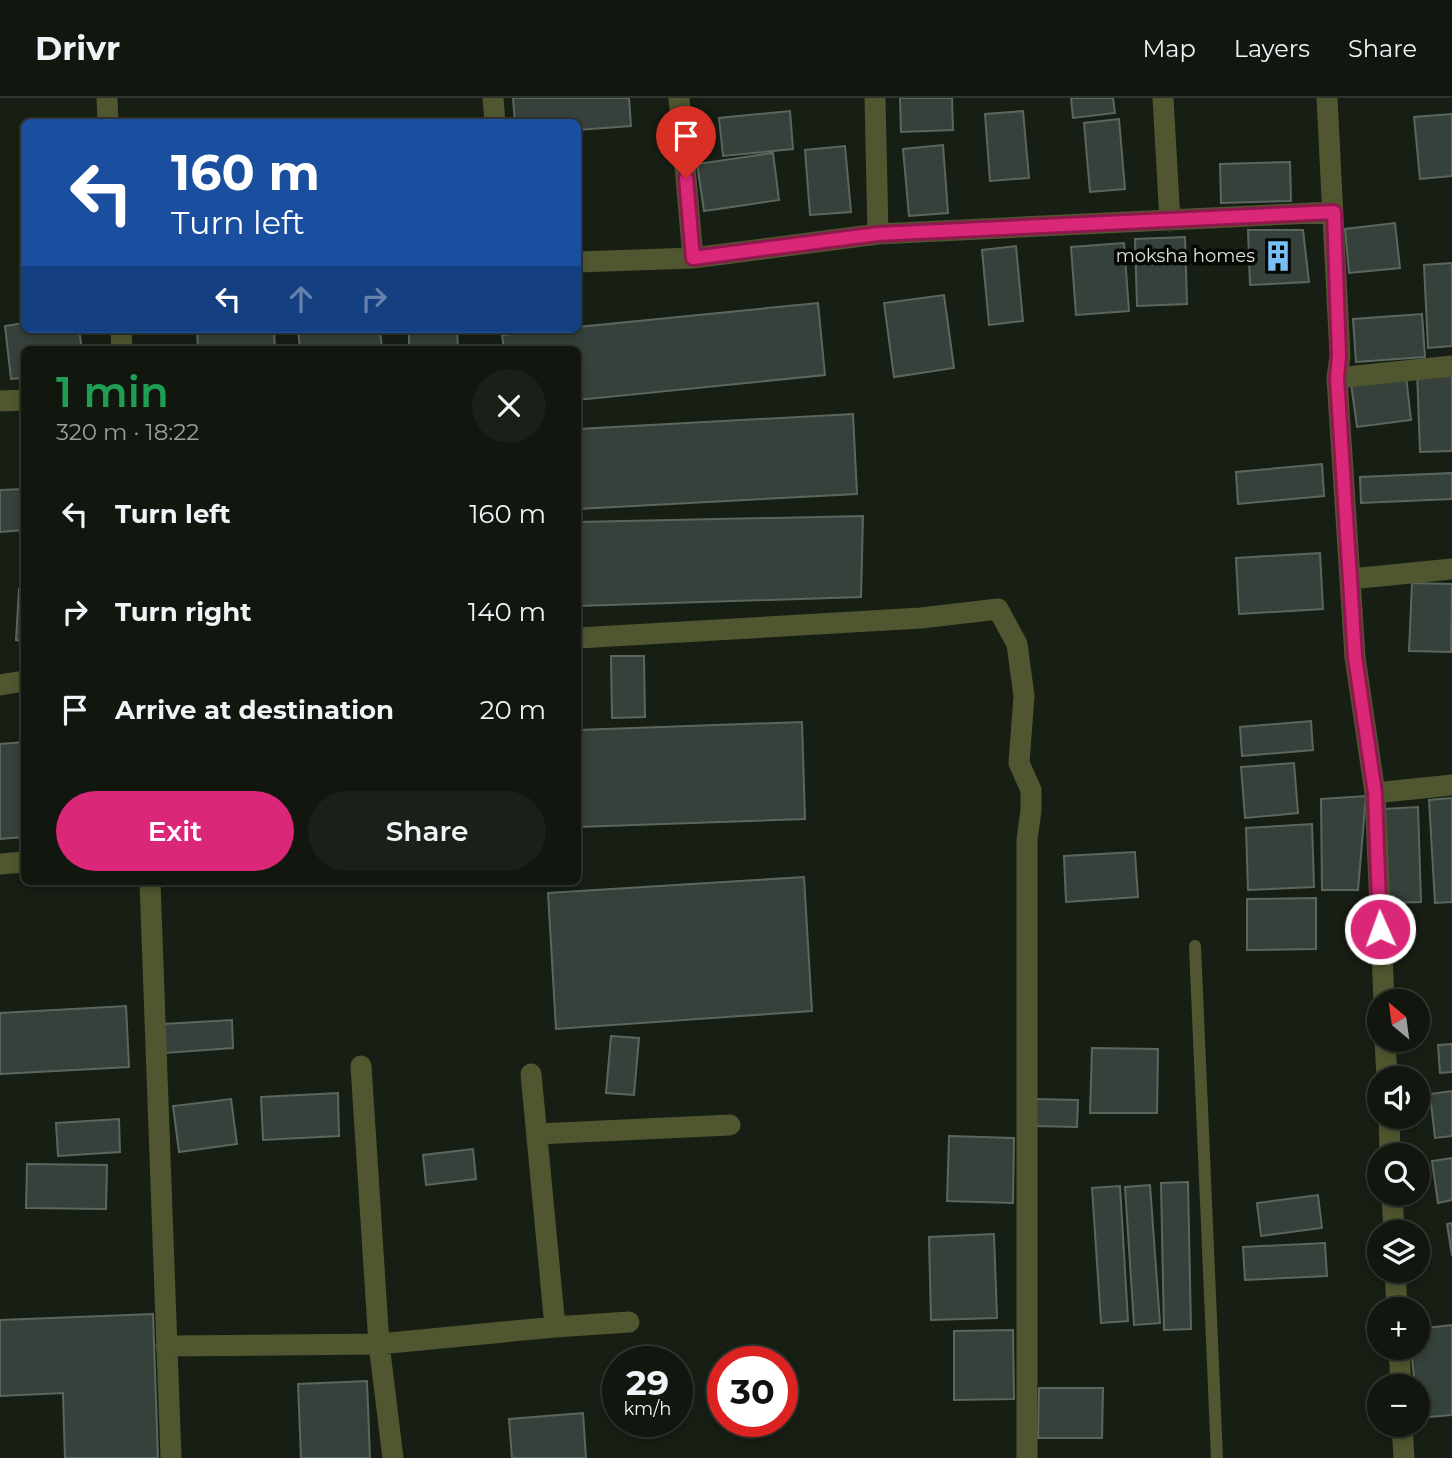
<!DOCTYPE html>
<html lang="en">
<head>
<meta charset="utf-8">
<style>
  body { margin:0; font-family:Montserrat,sans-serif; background:#1a1f18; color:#f1f3f6; height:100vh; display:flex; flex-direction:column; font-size:26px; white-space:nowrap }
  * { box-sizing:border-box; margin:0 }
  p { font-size:23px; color:#9c9f9e }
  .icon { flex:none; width:38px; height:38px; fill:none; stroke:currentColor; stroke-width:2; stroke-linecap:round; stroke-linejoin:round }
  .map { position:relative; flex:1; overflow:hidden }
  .details { position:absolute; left:21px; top:248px; width:560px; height:539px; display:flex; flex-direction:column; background:#11160f; border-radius:10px; box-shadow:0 4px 10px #0003,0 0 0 2px #30352f }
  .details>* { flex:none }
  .hud { position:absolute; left:21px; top:21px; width:560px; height:214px; border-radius:10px; box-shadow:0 4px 10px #0003,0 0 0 2px #30352f; background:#1a4fa0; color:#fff; overflow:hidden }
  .needle { width:46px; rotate:331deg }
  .fabs { position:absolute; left:1367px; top:891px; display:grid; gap:14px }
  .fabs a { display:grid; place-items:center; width:63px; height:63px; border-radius:50%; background:#11160f; box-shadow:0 4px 10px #0003,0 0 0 2px #30352f; font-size:35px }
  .speed { position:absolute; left:602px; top:1248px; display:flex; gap:14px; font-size:35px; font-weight:700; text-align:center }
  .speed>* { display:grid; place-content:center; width:91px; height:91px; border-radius:50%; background:#11160f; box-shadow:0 4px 10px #0003,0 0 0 2px #30352f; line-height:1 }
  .speed small { font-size:18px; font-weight:400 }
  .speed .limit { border:10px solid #d22; background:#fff; color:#111 }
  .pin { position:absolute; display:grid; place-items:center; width:60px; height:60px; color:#fff; margin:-72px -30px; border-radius:50% 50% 50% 0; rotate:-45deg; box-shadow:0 0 7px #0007 }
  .pin .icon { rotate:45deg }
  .me { position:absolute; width:77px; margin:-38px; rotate:358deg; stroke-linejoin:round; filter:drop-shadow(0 0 5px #0008) }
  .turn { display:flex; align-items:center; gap:24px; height:147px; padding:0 35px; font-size:32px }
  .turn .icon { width:91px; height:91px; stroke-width:2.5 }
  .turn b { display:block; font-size:49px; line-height:60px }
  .lanes { display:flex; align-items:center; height:66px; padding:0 35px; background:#0003; justify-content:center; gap:35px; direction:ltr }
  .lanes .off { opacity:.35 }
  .round { display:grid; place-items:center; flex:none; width:74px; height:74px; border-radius:37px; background:#1a1f18 }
  .headline { display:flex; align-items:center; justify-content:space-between; height:119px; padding:0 35px }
  h1 { font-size:42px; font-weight:600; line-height:52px; color:#1e9e55 }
  .primary-button { display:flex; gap:14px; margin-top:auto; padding:14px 35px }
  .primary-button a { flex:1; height:80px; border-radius:42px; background:#db2777; color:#fff; font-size:28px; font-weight:600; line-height:80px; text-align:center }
  .primary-button a+a { background:#1a1f18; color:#f1f3f6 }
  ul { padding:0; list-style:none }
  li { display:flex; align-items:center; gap:21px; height:98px; padding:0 35px }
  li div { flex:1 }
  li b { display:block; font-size:26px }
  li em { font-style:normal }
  header { display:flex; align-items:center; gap:42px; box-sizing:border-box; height:98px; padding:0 35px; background:#11160f; border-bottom:2px solid #30352f }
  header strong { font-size:33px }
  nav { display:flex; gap:38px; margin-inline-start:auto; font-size:24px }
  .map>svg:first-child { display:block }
</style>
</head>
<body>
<header>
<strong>Drivr</strong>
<nav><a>Map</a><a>Layers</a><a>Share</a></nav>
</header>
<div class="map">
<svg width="1452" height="1360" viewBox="0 0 1452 1360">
  <rect width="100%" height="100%" fill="#171e14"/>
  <path fill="#35413a" stroke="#5a675f" stroke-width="2" d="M 513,0 L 629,0 L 631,28 L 578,32 L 578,24 L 515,24 Z
    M 900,0 L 952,0 L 953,32 L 901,34 Z
    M 1071,0 L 1113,0 L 1115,15 L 1073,20 Z
    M 790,13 L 793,51 L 723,58 L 719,20 Z
    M 1023,13 L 1029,80 L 990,83 L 985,16 Z
    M 1452,16 L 1452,78 L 1420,81 L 1414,19 Z
    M 1119,21 L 1125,91 L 1090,94 L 1084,25 Z
    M 943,47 L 948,115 L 909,118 L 903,51 Z
    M 845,48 L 851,114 L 810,117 L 805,52 Z
    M 773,55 L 779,102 L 704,113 L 697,66 Z
    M 1290,64 L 1291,103 L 1221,105 L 1220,66 Z
    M 1395,125 L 1400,170 L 1349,175 L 1345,131 Z
    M 1248,132 L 1303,132 L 1309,184 L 1250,187 Z
    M 1185,139 L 1187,206 L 1137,208 L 1135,141 Z
    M 1124,145 L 1129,213 L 1076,217 L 1071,149 Z
    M 1016,148 L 1023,223 L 989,227 L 982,152 Z
    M 1452,165 L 1452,248 L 1428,250 L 1424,167 Z
    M 944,197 L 954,270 L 894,279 L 884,205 Z
    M 818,205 L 825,277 L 578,302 L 578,252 L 504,252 L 502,237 L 560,231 L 578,231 L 578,229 Z
    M 1422,216 L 1425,259 L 1356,264 L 1353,221 Z
    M 24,225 L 24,231 L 79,231 L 82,252 L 24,252 L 24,280 L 11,281 L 5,228 Z
    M 197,231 L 274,231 L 275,252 L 198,252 Z
    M 298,231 L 380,231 L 382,252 L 300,252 Z
    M 409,231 L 457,231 L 458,252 L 409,252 Z
    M 1452,272 L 1452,353 L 1420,354 L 1417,273 Z
    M 1406,278 L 1411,322 L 1357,329 L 1351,285 Z
    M 853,316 L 857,396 L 578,411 L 578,331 Z
    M 1322,366 L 1324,398 L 1238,406 L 1236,374 Z
    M 1452,375 L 1452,401 L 1361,405 L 1360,379 Z
    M 24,391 L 24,432 L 0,434 L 0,392 Z
    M 863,418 L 861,499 L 578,508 L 578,424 Z
    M 1320,455 L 1323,511 L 1239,516 L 1236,460 Z
    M 1412,485 L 1452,486 L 1451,554 L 1409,553 Z
    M 19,491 L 24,491 L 24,543 L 16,542 Z
    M 611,558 L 644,558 L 645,619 L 612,620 Z
    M 1311,623 L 1313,652 L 1242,658 L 1240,629 Z
    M 802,624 L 805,721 L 578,729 L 578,632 Z
    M 24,644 L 24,739 L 0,741 L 0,646 Z
    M 1294,665 L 1298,715 L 1245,720 L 1241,669 Z
    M 1366,698 L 1358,792 L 1322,792 L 1321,701 Z
    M 1452,700 L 1452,804 L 1435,805 L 1429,702 Z
    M 1418,709 L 1421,804 L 1388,805 L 1384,711 Z
    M 1312,726 L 1314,789 L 1248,792 L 1246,730 Z
    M 1135,754 L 1138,799 L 1066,804 L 1064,758 Z
    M 804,779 L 812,913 L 556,931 L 548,795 Z
    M 1316,800 L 1316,851 L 1247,852 L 1247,801 Z
    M 126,908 L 129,969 L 0,976 L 0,915 Z
    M 232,922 L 233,950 L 165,955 L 163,926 Z
    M 611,938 L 639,940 L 634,997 L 606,995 Z
    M 1452,946 L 1452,974 L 1440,975 L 1438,947 Z
    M 1092,950 L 1158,951 L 1157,1015 L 1090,1015 Z
    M 1452,993 L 1452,1038 L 1435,1040 L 1430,996 Z
    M 338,995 L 339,1038 L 263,1042 L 261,999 Z
    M 231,1001 L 237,1046 L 179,1054 L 173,1008 Z
    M 1033,1001 L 1078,1002 L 1077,1029 L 1033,1028 Z
    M 119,1021 L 120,1054 L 58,1058 L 56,1025 Z
    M 949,1038 L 1014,1040 L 1013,1105 L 947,1103 Z
    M 473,1051 L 476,1081 L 426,1087 L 423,1057 Z
    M 1452,1060 L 1452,1102 L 1438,1105 L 1432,1063 Z
    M 27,1066 L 107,1067 L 106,1111 L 26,1110 Z
    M 1188,1084 L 1191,1231 L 1164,1232 L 1161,1085 Z
    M 1150,1087 L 1160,1225 L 1134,1227 L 1125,1089 Z
    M 1120,1088 L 1128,1223 L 1101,1225 L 1092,1090 Z
    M 1318,1097 L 1322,1130 L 1261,1138 L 1257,1105 Z
    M 1452,1125 L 1452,1158 L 1447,1126 Z
    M 994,1136 L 997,1220 L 931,1222 L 929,1139 Z
    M 1325,1145 L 1327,1178 L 1245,1182 L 1243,1149 Z
    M 153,1216 L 158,1360 L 65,1360 L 63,1295 L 0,1298 L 0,1222 Z
    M 1452,1227 L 1452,1317 L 1418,1320 L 1418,1288 L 1415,1288 L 1411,1250 L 1418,1250 L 1418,1231 Z
    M 1013,1232 L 1014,1301 L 954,1302 L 954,1233 Z
    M 367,1283 L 370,1360 L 301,1360 L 298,1286 Z
    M 1039,1290 L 1103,1290 L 1102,1340 L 1038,1340 Z
    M 583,1315 L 586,1360 L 512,1360 L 509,1321 Z"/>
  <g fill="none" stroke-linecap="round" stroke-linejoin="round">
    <path stroke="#50562f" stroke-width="12" d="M 1195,848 L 1217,1360"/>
    <path stroke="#50562f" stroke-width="21" d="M 107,0 L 108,24
      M 493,0 L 495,24
      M 875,0 L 878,136
      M 1163,0 L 1170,123
      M 1327,0 L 1340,258 L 1337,280 L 1355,559 L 1375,695 L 1384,903
      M 693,160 L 878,136 L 1333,114
      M 578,164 L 693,160 L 679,0
      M 121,231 L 122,252
      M 1337,280 L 1452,268
      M 0,303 L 24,302
      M 1350,481 L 1452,471
      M 578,540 L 921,520 L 998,511 L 1017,546 L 1024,598 L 1019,665 L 1031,692 L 1031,712 L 1027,742 L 1027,1360
      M 0,587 L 24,583
      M 1375,695 L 1452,687
      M 0,766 L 24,764
      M 150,784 L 171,1360
      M 1385,942 L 1387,980
      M 361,968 L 379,1246 L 393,1360
      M 531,976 L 555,1229
      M 1389,1018 L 1390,1057
      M 537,1036 L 730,1027
      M 1392,1096 L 1394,1134
      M 1395,1172 L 1397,1211
      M 166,1248 L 379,1246 L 555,1229 L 629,1224
      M 1399,1250 L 1401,1288
      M 1402,1326 L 1404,1360"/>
  </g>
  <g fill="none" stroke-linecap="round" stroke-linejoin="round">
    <defs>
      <path id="route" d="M 686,80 L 693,160 L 878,136 L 1334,114 L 1339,258 L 1337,280 L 1355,559 L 1375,695 L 1380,831"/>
    </defs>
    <use href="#route" stroke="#8e194d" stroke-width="18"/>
    <use href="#route" stroke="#db2777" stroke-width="12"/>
  </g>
  <defs>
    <symbol id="building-bare" viewBox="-9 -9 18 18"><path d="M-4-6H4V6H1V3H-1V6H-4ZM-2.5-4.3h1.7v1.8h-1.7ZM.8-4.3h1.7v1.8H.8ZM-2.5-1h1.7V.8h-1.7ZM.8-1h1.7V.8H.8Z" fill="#76c0f7" stroke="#050704" stroke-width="2.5" paint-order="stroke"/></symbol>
  </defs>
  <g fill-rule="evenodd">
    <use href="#building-bare" x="1256" y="136" width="44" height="44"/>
  </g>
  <g text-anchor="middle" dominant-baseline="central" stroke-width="7" stroke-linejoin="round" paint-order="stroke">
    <g font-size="18" fill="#dee3dc" stroke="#050704" text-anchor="end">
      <text x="1255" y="158">moksha homes</text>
    </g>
  </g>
</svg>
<div class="fabs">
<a><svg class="needle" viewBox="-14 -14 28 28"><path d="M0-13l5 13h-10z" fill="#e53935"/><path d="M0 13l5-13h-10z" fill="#9c9f9e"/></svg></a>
<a><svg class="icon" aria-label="sound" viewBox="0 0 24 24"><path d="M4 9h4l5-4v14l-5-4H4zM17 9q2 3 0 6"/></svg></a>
<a><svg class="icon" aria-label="search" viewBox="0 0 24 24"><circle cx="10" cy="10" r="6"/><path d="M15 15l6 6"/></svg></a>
<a><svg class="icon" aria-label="layers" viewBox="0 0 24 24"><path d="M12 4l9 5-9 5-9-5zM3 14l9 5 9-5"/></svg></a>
<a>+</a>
<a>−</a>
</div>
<div class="speed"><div>29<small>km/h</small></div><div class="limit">30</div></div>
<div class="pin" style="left:686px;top:80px;background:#d93025"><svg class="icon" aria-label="arrive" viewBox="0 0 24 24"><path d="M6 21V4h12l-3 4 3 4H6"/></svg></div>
<svg class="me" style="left:1380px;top:831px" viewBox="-20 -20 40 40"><circle r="17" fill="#db2777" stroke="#fff" stroke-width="3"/><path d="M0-11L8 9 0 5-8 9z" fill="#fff"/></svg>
<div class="hud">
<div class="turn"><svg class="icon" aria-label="left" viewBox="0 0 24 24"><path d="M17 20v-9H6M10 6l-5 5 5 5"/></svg><div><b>160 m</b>Turn left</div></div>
<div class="lanes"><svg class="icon" aria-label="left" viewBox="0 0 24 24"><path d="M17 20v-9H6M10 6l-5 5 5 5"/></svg><svg class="icon off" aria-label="ahead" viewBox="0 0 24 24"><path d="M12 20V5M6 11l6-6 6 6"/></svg><svg class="icon off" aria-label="right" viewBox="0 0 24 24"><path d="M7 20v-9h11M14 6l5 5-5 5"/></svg></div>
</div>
<section class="details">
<div class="headline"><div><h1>1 min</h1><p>320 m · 18:22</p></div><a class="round"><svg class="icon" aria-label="close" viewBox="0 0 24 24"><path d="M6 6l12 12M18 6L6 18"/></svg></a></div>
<ul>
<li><svg class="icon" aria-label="left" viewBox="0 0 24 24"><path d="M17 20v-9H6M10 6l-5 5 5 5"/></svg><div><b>Turn left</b></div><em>160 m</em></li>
<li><svg class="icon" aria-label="right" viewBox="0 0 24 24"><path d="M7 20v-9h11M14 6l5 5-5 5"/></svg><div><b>Turn right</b></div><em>140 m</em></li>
<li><svg class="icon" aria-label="arrive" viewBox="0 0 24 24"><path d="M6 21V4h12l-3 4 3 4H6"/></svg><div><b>Arrive at destination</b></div><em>20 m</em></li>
</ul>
<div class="primary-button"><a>Exit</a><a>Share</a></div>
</section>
</div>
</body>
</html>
